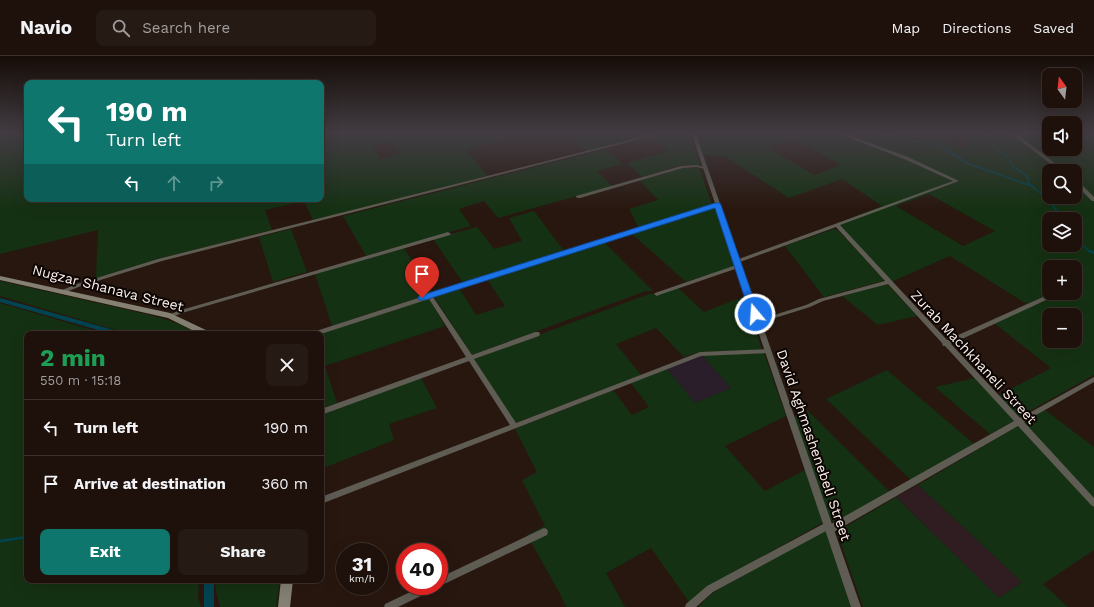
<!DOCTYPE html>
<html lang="en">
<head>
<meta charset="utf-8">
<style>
  body { margin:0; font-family:"Work Sans",sans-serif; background:#261a14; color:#f1f3f6; height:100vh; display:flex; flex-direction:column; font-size:15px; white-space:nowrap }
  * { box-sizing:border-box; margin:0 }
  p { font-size:13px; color:#a19d9d }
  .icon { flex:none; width:22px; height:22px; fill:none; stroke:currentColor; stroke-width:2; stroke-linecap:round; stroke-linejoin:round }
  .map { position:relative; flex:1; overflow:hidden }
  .side { position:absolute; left:24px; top:275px; width:300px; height:252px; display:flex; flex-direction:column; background:#1e110b; border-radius:8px; box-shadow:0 4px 16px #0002,0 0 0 1px #3c312c }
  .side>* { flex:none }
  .hud { position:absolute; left:24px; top:24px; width:300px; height:122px; border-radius:8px; box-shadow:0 4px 16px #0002,0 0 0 1px #3c312c; background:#0f766e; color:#fff; overflow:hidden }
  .needle { width:26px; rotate:345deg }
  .controls { position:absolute; left:1042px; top:12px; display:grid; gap:8px }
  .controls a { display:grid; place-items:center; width:40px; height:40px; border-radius:8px; background:#1e110b; box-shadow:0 4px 16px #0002,0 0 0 1px #3c312c; font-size:20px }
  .speed { position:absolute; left:336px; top:487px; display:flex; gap:8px; font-size:20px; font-weight:700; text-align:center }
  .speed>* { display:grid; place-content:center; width:52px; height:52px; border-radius:50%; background:#1e110b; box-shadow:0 4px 16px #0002,0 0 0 1px #3c312c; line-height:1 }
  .speed small { font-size:10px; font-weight:400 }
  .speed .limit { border:6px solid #d22; background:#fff; color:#111 }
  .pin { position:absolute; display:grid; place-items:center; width:34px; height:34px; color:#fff; margin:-41px -17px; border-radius:50% 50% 50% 0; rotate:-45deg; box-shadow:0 0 4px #0007 }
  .pin .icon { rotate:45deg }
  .me { position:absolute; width:44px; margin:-22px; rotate:342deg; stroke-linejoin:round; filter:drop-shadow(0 0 3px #0008) }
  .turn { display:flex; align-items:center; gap:14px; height:84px; padding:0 16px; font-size:18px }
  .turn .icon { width:52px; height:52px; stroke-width:2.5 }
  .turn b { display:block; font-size:28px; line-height:34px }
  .lanes { display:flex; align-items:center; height:38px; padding:0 16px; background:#0003; justify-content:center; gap:20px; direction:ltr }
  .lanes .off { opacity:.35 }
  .round { display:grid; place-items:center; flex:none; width:42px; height:42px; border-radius:8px; background:#261a14 }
  .headline { display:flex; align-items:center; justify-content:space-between; height:68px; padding:0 16px }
  h1 { font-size:24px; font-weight:700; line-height:30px; color:#1e9e55 }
  .button { display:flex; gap:8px; margin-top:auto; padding:8px 16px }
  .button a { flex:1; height:46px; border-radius:8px; background:#0f766e; color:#fff; font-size:16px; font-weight:700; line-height:46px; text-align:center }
  .button a+a { background:#261a14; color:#f1f3f6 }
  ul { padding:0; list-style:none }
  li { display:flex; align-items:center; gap:12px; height:56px; padding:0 16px; border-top:1px solid #3c312c }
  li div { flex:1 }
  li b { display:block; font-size:15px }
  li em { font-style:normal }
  header { display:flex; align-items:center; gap:24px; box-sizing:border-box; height:56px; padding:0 20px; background:#1e110b; border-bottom:1px solid #3c312c }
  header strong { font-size:19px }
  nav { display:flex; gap:22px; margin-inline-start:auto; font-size:14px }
  .search { width:280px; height:36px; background:#261a14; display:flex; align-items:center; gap:10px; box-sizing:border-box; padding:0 14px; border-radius:8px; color:#a19d9d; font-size:15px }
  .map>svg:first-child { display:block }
</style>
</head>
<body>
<header>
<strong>Navio</strong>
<div class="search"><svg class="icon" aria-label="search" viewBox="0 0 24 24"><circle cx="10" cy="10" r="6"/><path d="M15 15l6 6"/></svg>Search here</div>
<nav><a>Map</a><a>Directions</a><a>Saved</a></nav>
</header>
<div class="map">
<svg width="1094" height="551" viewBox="0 0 1094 551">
  <rect width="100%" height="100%" fill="#28170f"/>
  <path fill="#2f1d22" d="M 918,429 L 1022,526 L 999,542 L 896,441 Z"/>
  <path fill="#2a1e2a" d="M 702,299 L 731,332 L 695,347 L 667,313 Z"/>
  <path fill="#153113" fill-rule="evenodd" d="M 0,76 L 27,76 L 27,143 L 321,143 L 321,76 L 520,76 L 517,77 L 518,78 L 495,84 L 501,85 L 466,94 L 488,120 L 313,164 L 304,145 L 265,154 L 272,174 L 162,202 L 96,222 L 98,174 L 0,198 ZM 390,85 L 400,98 L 381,103 L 372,89 Z
    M 601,76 L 662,76 L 588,96 L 572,83 Z
    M 671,76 L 689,76 L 700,109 L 681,109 L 642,121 L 627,107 L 668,95 L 651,81 Z
    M 695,76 L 928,76 C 941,79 952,88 965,92 L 966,86 L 955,76 L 1049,76 L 1049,93 L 1075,93 L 1075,76 L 1094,76 L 1094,319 L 1017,362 L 997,340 L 1051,312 L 994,267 L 1061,237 L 1075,237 L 1075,230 L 1082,227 L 1079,225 L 1075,227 L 1075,211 L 1049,211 L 1049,237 L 1052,237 L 1027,248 L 950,200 L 891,226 L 838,167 L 882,150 L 842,123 L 789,142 L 726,101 L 703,99 ZM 795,83 L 841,109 L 814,119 L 768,92 ZM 1049,115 L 1075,115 L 1075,141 L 1049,141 ZM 929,138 L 995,175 L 963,190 L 896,150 ZM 1049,163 L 1075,163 L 1075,189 L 1049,189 ZM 1049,259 L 1075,259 L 1075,285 L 1049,285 Z
    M 606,93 L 623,108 L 597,115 L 612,130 L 498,162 L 484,145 L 459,153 L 471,170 L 366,200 L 343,160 Z
    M 683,112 L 699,112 L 712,149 L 639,172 L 629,153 L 658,144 L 640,125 Z
    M 715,151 L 734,210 L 686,226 L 631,177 Z
    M 534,155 L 564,195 L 463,227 L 433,183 L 477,171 L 494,193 L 522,185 L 509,162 Z
    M 291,173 L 307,216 L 273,226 L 259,181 Z
    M 834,173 L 838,174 L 883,223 L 883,225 L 824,241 L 785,190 Z
    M 604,186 L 653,235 L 646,235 L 472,299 L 434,241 L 459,232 L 476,259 L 505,250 L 487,223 Z
    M 404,192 L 433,237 L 332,270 L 315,218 Z
    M 0,225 L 150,259 L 174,266 L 200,278 L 130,278 L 0,240 Z
    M 887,228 L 917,260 L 878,269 L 842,240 Z
    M 678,232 L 704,256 L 745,240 L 762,294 L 699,296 L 684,301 L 656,272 L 616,288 L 641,319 L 515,367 L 474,303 L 649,238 L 660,238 Z
    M 429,242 L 445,270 L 325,310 L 337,347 L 321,353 L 321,278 Z
    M 0,247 L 106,278 L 27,278 L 27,524 L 199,524 L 198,541 L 201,551 L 0,551 Z
    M 764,297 L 786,360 L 725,390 L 765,435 L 805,414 L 824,466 L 707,531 L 689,546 L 651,492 L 606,517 L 625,551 L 566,551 L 560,538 L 527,479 L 545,470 L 522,424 L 537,416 L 515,373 L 613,334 L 632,359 L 649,351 L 631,327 L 667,313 L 695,347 L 731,332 L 702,299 Z
    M 887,314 L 974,388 L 911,424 L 826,343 Z
    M 421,322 L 437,352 L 389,368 L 394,384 L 321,413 L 321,358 Z
    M 975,322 L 1014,365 L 990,378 L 935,331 Z
    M 1045,354 L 1094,391 L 1094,445 L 1022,368 Z
    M 808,355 L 890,436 L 838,465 L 834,466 L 830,463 L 794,361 Z
    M 1018,370 L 1094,451 L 1094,494 L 1043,528 L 1068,551 L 863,551 L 837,476 L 896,441 L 999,542 L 1022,526 L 918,429 Z
    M 825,473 L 851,551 L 698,551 L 714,536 Z
    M 216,524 L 280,524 L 276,551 L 220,551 L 215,531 Z"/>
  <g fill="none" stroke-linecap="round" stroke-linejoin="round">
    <path stroke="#014451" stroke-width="1.5" d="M 879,76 L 911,85 L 936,88 L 967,107 L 1034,131
      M 983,76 L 989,85 L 1008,102 L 1013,111 L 1022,116 L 1029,123 L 1028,127 L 1050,145 L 1062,163
      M 1075,184 L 1091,196"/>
    <path stroke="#014451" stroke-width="2" d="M 1089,195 L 1094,197"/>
    <path stroke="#014451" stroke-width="2.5" d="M 0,485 L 27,481"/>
    <path fill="#014451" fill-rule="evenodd" d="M 0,242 L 121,276 L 125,278 L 112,278 L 0,246 Z
      M 204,524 L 214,524 L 214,551 L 204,551 Z"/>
    <path fill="#5e5c53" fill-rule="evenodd" d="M 661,76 L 668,76 L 162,205 L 81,230 L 66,236 L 62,236 L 61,235 L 62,234 L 77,228 L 158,203 Z
      M 834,76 L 840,76 L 908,101 L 959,125 L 840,169 L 947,284 L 1052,237 L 1060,237 L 1059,238 L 951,288 L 1020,362 L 1094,321 L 1094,326 L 1024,366 L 1094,442 L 1094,451 L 1091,449 L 1018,370 L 832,477 L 829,478 L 826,475 L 713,536 L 696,551 L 685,551 L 686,548 L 707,530 L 825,467 L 828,466 L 831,468 L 1014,365 L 945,290 L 943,290 L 942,287 L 888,228 L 823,245 L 810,251 L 759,267 L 755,267 L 754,266 L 755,265 L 806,249 L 819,243 L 885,225 L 836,171 L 740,206 L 736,206 L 735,205 L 736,204 L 953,125 L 904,103 Z
      M 1009,76 L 1014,76 L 1065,115 L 1060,115 Z
      M 697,109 L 707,112 L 705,113 L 697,111 L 683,112 L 580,142 L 578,142 L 576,141 L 576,140 L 681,110 Z
      M 1075,124 L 1077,124 L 1094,141 L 1094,145 L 1092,145 L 1075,128 Z
      M 717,148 L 719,148 L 719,150 L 433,241 L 472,299 L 535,276 L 539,276 L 540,278 L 539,280 L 474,303 L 516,367 L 700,296 L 768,293 L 770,293 L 771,295 L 770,297 L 701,300 L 321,448 L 321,441 L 510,369 L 469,305 L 321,359 L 321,353 L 466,301 L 429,243 L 321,278 L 312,278 L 313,276 L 483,221 Z
      M 448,176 L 451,178 L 450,179 L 182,257 L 170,262 L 168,261 L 167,260 L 168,259 L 178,255 Z
      M 739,208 L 742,210 L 741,211 L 659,239 L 657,240 L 654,238 L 655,237 Z
      M 1078,225 L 1081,227 L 1075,231 L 1075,226 Z
      M 544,472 L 547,473 L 548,476 L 547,479 L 442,529 L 439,530 L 438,530 L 439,522 Z
      M 423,530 L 436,530 L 435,533 L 398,551 L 384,551 L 385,548 Z"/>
    <path fill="#5e5c53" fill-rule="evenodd" d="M 691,76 L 695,76 L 861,551 L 851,551 Z"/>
    <path fill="#848173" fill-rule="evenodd" d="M 0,220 L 170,257 L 210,276 L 211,278 L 200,278 L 168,262 L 0,224 Z
      M 281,524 L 293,524 L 290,551 L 278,551 Z"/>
  </g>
  <linearGradient id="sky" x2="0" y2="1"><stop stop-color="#160d08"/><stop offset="0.5" stop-color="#423c42"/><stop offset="1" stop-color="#423c42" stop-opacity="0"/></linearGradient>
  <rect width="1094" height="153" fill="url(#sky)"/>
  <path fill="#1a73e8" stroke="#114b97" d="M 715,147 L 720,147 L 721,149 L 759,258 L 758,260 L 755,261 L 750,258 L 715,152 L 425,244 L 419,244 L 418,242 L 419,240 Z"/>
  <g text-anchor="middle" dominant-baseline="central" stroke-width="4" stroke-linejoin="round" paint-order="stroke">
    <g font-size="14" fill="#fef1eb" stroke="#0b0503">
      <text transform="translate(108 232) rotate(14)">Nugzar Shanava Street</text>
      <text transform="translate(974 301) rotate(47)">Zurab Machkhaneli Street</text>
      <text transform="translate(814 389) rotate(71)">David Aghmashenebeli Street</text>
    </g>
  </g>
</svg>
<div class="controls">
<a><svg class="needle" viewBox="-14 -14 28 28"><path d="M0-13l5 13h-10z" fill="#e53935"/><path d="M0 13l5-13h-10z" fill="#a19d9d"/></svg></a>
<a><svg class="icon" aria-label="sound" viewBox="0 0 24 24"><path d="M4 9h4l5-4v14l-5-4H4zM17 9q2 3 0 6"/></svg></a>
<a><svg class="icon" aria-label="search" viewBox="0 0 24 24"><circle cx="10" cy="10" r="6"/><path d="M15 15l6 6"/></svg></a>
<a><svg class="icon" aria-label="layers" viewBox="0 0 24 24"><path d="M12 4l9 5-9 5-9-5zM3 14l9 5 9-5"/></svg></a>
<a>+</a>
<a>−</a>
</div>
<div class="speed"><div>31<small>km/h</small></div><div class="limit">40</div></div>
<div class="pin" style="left:422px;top:242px;background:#d93025"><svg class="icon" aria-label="arrive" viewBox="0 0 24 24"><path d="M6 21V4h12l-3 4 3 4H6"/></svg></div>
<svg class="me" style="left:755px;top:258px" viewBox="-20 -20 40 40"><circle r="17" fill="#1a73e8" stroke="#fff" stroke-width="3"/><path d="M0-11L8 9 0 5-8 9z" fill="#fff"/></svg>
<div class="hud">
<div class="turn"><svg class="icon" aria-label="left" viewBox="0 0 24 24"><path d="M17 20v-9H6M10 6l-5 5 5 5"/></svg><div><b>190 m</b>Turn left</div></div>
<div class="lanes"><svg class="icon" aria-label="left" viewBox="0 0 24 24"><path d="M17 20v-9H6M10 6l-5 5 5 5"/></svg><svg class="icon off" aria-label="ahead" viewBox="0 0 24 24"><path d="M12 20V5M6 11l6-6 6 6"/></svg><svg class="icon off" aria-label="right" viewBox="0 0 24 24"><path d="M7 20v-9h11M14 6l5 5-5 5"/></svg></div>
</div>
<section class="side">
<div class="headline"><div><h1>2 min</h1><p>550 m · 15:18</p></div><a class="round"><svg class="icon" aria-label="close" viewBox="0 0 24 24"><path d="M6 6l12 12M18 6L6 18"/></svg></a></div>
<ul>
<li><svg class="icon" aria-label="left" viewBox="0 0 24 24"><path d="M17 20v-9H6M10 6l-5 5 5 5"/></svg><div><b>Turn left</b></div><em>190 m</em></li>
<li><svg class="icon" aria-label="arrive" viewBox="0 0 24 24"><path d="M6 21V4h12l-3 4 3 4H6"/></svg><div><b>Arrive at destination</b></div><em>360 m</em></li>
</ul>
<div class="button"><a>Exit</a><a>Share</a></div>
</section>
</div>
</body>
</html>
